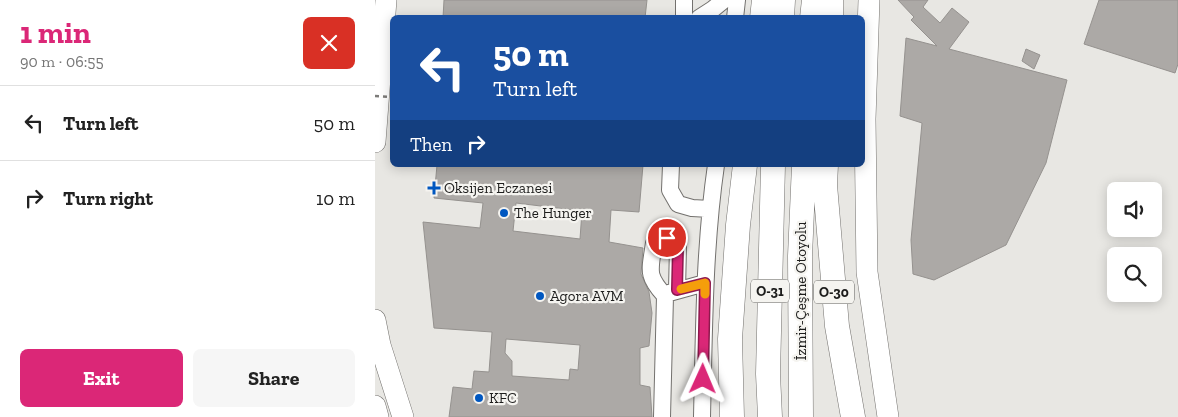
<!DOCTYPE html>
<html lang="en">
<head>
<meta charset="utf-8">
<style>
  body { margin:0; font-family:"Zilla Slab",serif; background:#f6f6f6; color:#222; height:100vh; display:flex; flex-direction:column; font-size:19px; white-space:nowrap }
  * { box-sizing:border-box; margin:0 }
  p { font-size:16px; color:#767676 }
  .icon { flex:none; width:28px; height:28px; fill:none; stroke:currentColor; stroke-width:2; stroke-linecap:round; stroke-linejoin:round }
  .map { position:relative; flex:1; overflow:hidden }
  .drawer { display:flex; flex-direction:column; background:#fff; width:375px }
  .drawer>* { flex:none }
  .top-card { position:absolute; left:15px; top:15px; width:475px; height:152px; border-radius:8px; box-shadow:0 2px 12px #0003; background:#1a4fa0; color:#fff; overflow:hidden }
  .tools { position:absolute; left:732px; top:182px; display:grid; gap:10px }
  .tools a { display:grid; place-items:center; width:55px; height:55px; border-radius:8px; background:#fff; box-shadow:0 2px 12px #0003; font-size:25px }
  .pin { position:absolute; display:grid; place-items:center; width:42px; height:42px; color:#fff; margin:-21px; border:2px solid #fff; border-radius:50%; box-shadow:0 1px 5px #0007 }
  .me { position:absolute; width:55px; margin:-28px; rotate:1deg; stroke-linejoin:round; filter:drop-shadow(0 0 4px #0008) }
  .turn { display:flex; align-items:center; gap:18px; height:105px; padding:0 20px; font-size:22px }
  .turn .icon { width:65px; height:65px; stroke-width:2.5 }
  .turn b { display:block; font-size:35px; line-height:42px }
  .then { display:flex; align-items:center; height:48px; padding:0 20px; background:#0003; gap:10px; font-size:19px }
  .round { display:grid; place-items:center; flex:none; width:52px; height:52px; border-radius:8px; background:#f6f6f6 }
  .overview { display:flex; align-items:center; justify-content:space-between; height:85px; padding:0 20px }
  h1 { font-size:30px; font-weight:700; line-height:38px; color:#db2777 }
  .primary-button { display:flex; gap:10px; margin-top:auto; padding:10px 20px }
  .primary-button a { flex:1; height:58px; border-radius:8px; background:#db2777; color:#fff; font-size:20px; font-weight:700; line-height:58px; text-align:center }
  .primary-button a+a { background:#f6f6f6; color:#222 }
  ul { padding:0; list-style:none }
  li { display:flex; align-items:center; gap:15px; height:75px; padding:0 20px; border-top:1px solid #e0e0e0 }
  li div { flex:1 }
  li b { display:block; font-size:19px }
  li em { font-style:normal }
  main { display:flex; flex:1; min-height:0 }
  .map>svg:first-child { display:block }
</style>
</head>
<body>
<main>
<section class="drawer">
<div class="overview"><div><h1>1 min</h1><p>90 m · 06:55</p></div><a class="round" style="background:#d93025;color:#fff"><svg class="icon" aria-label="close" viewBox="0 0 24 24"><path d="M6 6l12 12M18 6L6 18"/></svg></a></div>
<ul>
<li><svg class="icon" aria-label="left" viewBox="0 0 24 24"><path d="M17 20v-9H6M10 6l-5 5 5 5"/></svg><div><b>Turn left</b></div><em>50 m</em></li>
<li><svg class="icon" aria-label="right" viewBox="0 0 24 24"><path d="M7 20v-9h11M14 6l5 5-5 5"/></svg><div><b>Turn right</b></div><em>10 m</em></li>
</ul>
<div class="primary-button"><a>Exit</a><a>Share</a></div>
</section>
<div class="map">
<svg width="803" height="417" viewBox="0 0 803 417">
  <rect width="100%" height="100%" fill="#e8e7e3"/>
  <path fill="#aca9a6" stroke="#95928f" fill-rule="evenodd" d="M 69,0 L 272,0 L 270,18 L 68,18 Z
    M 523,0 L 553,0 L 548,7 L 565,23 L 577,8 L 594,22 L 574,49 L 692,80 L 671,163 L 631,245 L 559,280 L 538,274 L 536,240 L 547,123 L 525,116 L 531,38 L 562,46 L 536,20 L 539,17 Z
    M 724,0 L 803,0 L 803,64 L 800,73 L 709,44 Z
    M 651,49 L 665,55 L 659,69 L 647,61 Z
    M 62,165 L 268,165 L 264,212 L 236,210 L 234,242 L 268,248 L 266,274 L 274,292 L 277,313 L 274,346 L 265,348 L 265,385 L 275,387 L 277,417 L 74,417 L 78,387 L 97,389 L 99,371 L 114,372 L 117,332 L 59,328 L 48,222 L 105,228 L 108,203 L 59,198 ZM 141,203 L 207,211 L 205,239 L 138,231 ZM 131,339 L 205,345 L 203,370 L 195,369 L 194,380 L 137,376 L 137,361 L 130,353 Z"/>
  <g fill="none" stroke-linecap="round" stroke-linejoin="round">
    <defs>
      <path id="minor" d="M 309,18 L 309,0
        M 324,18 L 338,9 L 349,0
        M 360,18 L 362,0
        M 296,165 L 295,190 L 303,204 L 317,208 L 335,209
        M 290,296 C 271,275 275,271 279,243 C 287,237 297,237 303,247 L 302,290
        M 287,417 L 290,296 L 294,293 L 330,283
        M 327,417 C 329,333 329,248 341,165"/>
      <path id="major" d="M 494,0 L 490,119 L 492,272 L 513,417
        M 0,142 L 11,0
        M 0,320 L 5,345 L 28,417
        M 0,406 L 3,417"/>
      <path id="highway" d="M 387,18 L 389,0
        M 407,18 L 408,0
        M 437,18 L 439,0
        M 456,18 L 456,0
        M 451,165 L 450,185 L 462,326 L 478,417
        M 357,417 L 355,339 L 363,225 L 370,165
        M 395,417 L 393,374 L 398,165
        M 426,417 L 425,256 L 429,165"/>
    </defs>
    <use href="#minor" stroke="#73716e" stroke-width="18"/>
    <use href="#major" stroke="#73716e" stroke-width="22"/>
    <use href="#highway" stroke="#73716e" stroke-width="25"/>
    <use href="#minor" stroke="#fff" stroke-width="16"/>
    <use href="#major" stroke="#fff" stroke-width="21"/>
    <use href="#highway" stroke="#fff" stroke-width="24"/>
    <path stroke="#7c7b79" stroke-width="2.5" stroke-dasharray="4 4" stroke-linecap="butt" d="M 0,96 L 18,97"/>
  </g>
  <g fill="none" stroke-linecap="round" stroke-linejoin="round">
    <defs>
      <path id="route" d="M 292,238 L 300,241 L 303,247 L 302,290 L 330,283 L 328,379"/>
    </defs>
    <use href="#route" stroke="#8e194d" stroke-width="12"/>
    <use href="#route" stroke="#db2777" stroke-width="9"/>
    <path stroke="#f59e0b" stroke-width="9" d="M 306,289 L 330,283 L 330,294"/>
  </g>
  <g fill="#0057c0" stroke="#f5f4f0" stroke-width="2">
    <path d="M56.5 180.5h5v5h5v5h-5v5h-5v-5h-5v-5h5z"/>
    <circle cx="129" cy="213" r="5"/>
    <circle cx="165" cy="296" r="5"/>
    <circle cx="104" cy="398" r="5"/>
  </g>
  <g text-anchor="middle" dominant-baseline="central" stroke-width="4.5" stroke-linejoin="round" paint-order="stroke">
    <g fill="#f5f4f0" stroke="#5e5e5c" stroke-width="1">
      <rect x="376" y="279.5" width="38" height="23" rx="4"/>
      <rect x="439" y="280.5" width="40" height="23" rx="4"/>
    </g>
    <g font-size="14" font-weight="bold" fill="#1d1d1c">
      <text x="395" y="291">O-31</text>
      <text x="459" y="292">O-30</text>
    </g>
    <g font-size="15" fill="#1d1d1c" stroke="#f5f4f0" text-anchor="start">
      <text x="69" y="188">Oksijen Eczanesi</text>
      <text x="139" y="213">The Hunger</text>
      <text x="175" y="296">Agora AVM</text>
      <text x="114" y="398">KFC</text>
    </g>
    <g font-size="15" fill="#1d1d1c" stroke="#f5f4f0">
      <text transform="translate(426 291) rotate(-90)">İzmir-Çeşme Otoyolu</text>
    </g>
  </g>
</svg>
<div class="tools">
<a><svg class="icon" aria-label="sound" viewBox="0 0 24 24"><path d="M4 9h4l5-4v14l-5-4H4zM17 9q2 3 0 6"/></svg></a>
<a><svg class="icon" aria-label="search" viewBox="0 0 24 24"><circle cx="10" cy="10" r="6"/><path d="M15 15l6 6"/></svg></a>
</div>
<div class="pin" style="left:292px;top:238px;background:#d93025"><svg class="icon" aria-label="arrive" viewBox="0 0 24 24"><path d="M6 21V4h12l-3 4 3 4H6"/></svg></div>
<svg class="me" style="left:328px;top:379px" viewBox="-20 -20 40 40"><path d="M0-17L14 15 0 8-14 15z" fill="#db2777" stroke="#fff" stroke-width="4"/></svg>
<div class="top-card">
<div class="turn"><svg class="icon" aria-label="left" viewBox="0 0 24 24"><path d="M17 20v-9H6M10 6l-5 5 5 5"/></svg><div><b>50 m</b>Turn left</div></div>
<div class="then">Then<svg class="icon" aria-label="right" viewBox="0 0 24 24"><path d="M7 20v-9h11M14 6l5 5-5 5"/></svg></div>
</div>
</div>
</main>
</body>
</html>
